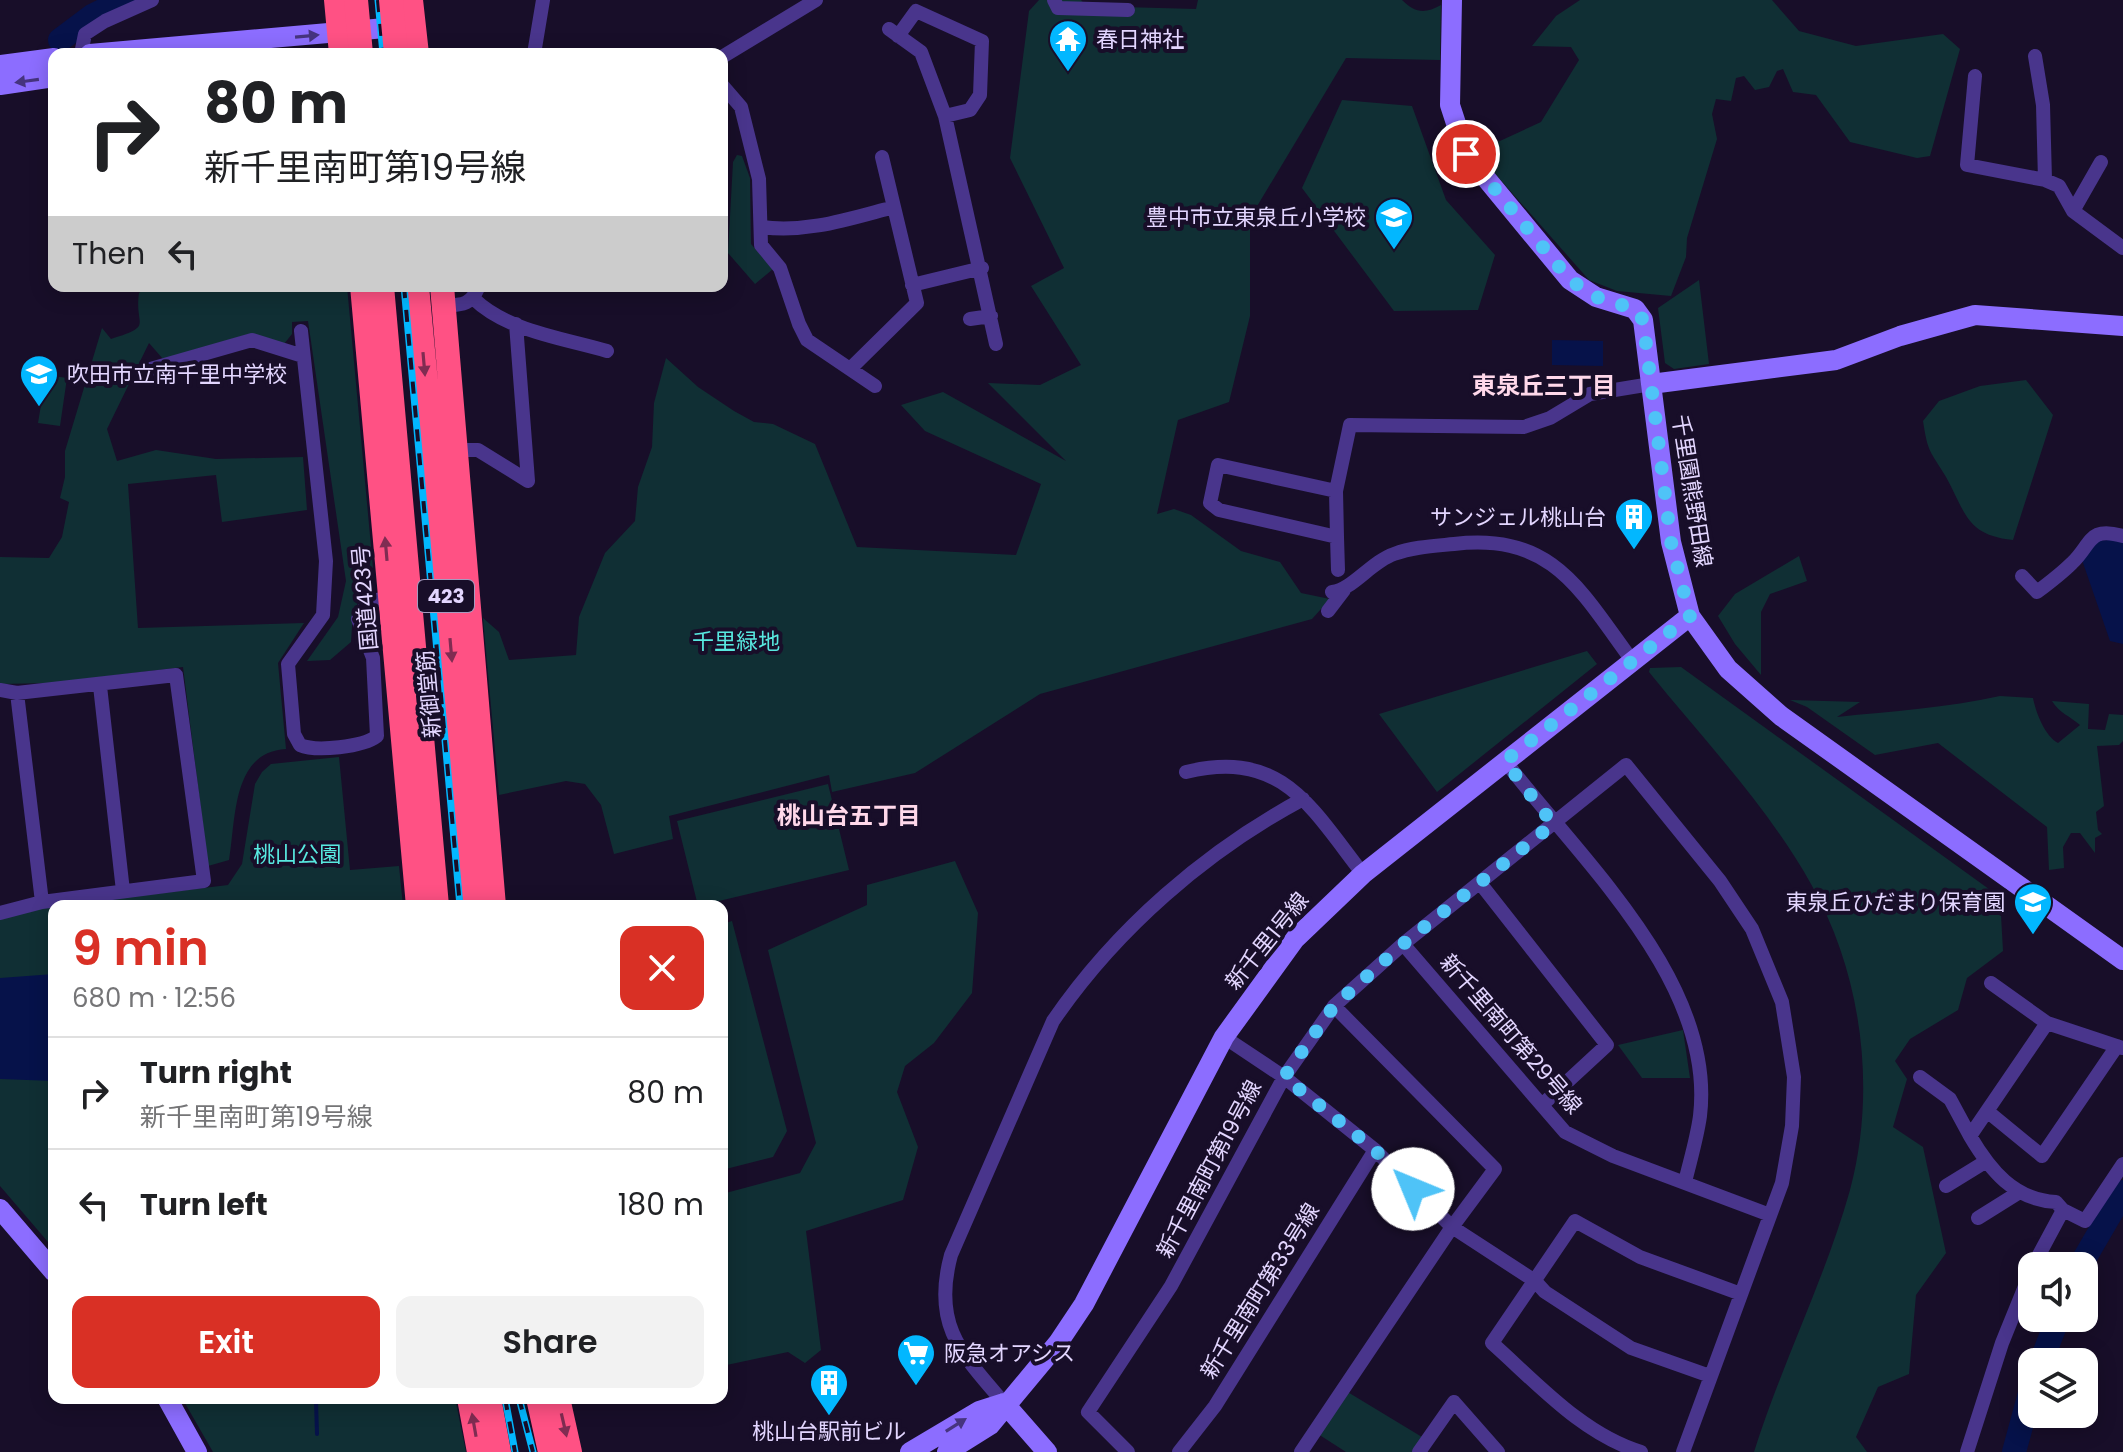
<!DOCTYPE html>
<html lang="en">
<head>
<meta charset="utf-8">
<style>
  body { margin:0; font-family:Poppins,"Noto Sans JP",sans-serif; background:#f2f2f2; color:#202124; height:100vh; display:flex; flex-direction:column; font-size:30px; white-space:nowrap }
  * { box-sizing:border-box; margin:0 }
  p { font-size:26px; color:#757577 }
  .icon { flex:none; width:44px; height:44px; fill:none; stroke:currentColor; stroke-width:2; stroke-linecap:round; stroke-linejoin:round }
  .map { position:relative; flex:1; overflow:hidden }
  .panel { position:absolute; left:48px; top:900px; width:680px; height:504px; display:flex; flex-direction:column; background:#fff; border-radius:16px; box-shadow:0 4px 20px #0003 }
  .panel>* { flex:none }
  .banner { position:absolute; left:48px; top:48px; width:680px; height:244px; border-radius:16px; box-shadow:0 4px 20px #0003; background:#fff; color:#202124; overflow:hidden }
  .fabs { position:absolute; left:2018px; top:1252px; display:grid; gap:16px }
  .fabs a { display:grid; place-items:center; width:80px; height:80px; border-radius:16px; background:#fff; box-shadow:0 4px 20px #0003; font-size:40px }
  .pin { position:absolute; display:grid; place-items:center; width:68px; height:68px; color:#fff; margin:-34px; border:4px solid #fff; border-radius:50%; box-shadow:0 2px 8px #0007 }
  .me { position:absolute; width:88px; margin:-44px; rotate:315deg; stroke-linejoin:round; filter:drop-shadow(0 0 6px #0008) }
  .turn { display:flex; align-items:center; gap:28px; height:168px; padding:0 24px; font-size:36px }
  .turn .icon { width:104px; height:104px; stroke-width:2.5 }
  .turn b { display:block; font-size:56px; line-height:68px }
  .then { display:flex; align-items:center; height:76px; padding:0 24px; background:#0003; gap:16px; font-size:30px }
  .round { display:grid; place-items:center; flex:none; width:84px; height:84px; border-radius:16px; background:#f2f2f2 }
  .summary { display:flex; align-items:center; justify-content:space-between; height:136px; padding:0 24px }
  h1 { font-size:48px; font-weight:600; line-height:60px; color:#d93025 }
  .action { display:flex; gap:16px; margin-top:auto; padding:16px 24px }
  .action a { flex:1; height:92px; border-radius:16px; background:#d93025; color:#fff; font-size:32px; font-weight:600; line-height:92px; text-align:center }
  .action a+a { background:#f2f2f2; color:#202124 }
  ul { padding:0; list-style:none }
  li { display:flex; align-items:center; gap:24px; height:112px; padding:0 24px; border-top:2px solid #e0e0e0 }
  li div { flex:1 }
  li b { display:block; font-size:30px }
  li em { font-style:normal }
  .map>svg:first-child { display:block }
</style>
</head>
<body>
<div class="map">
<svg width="2123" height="1452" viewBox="0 0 2123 1452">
  <rect width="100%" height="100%" fill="#180e29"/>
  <path fill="#102f34" d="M 1039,0 L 1081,0 L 1086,6 L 1196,9 L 1198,0 L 1402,0 C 1415,13 1425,14 1441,5 L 1440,60 L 1346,58 L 1250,218 L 1250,316 L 1229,402 L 1178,420 L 1157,514 L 1174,509 L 1191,515 L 1241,551 L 1280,562 L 1301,593 L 1330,599 L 1312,619 L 1040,694 L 915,773 L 832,792 L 829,775 L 669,816 L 673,839 L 614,854 L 601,805 L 585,784 L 566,781 L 499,795 L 483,618 L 499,632 L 509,660 L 576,655 L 579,617 L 605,553 L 635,521 L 638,487 L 652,447 L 654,403 L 666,358 L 698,387 L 734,411 L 754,422 L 773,424 L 815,444 L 857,547 L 1016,555 L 1041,484 L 925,431 L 901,405 L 943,392 L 1066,461 L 988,383 L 1040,385 L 1081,365 L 1031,286 L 1064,268 L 1010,158 L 1029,11 Z
    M 1580,0 L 1772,0 L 1799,31 L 1856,46 L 1943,34 L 1960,49 L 1930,156 L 1917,158 L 1850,142 L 1816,95 L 1793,92 L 1783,69 L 1777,71 L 1769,87 L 1755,90 L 1744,76 L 1736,78 L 1731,101 L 1716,99 L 1712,114 L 1717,139 L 1687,238 L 1686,257 L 1671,296 L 1617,291 L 1589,280 L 1476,152 L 1541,122 L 1579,60 L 1571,47 L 1532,46 L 1556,16 Z
    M 1342,100 L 1412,106 L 1446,200 L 1495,255 L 1478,310 L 1394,311 L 1302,188 Z
    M 737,155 L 742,156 L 750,178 L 751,244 L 773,269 L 755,284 L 728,253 L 733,162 Z
    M 1699,280 L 1709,364 L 1674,369 L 1665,363 L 1658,308 Z
    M 148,286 L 347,286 L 374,579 L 353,611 L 351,642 L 330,660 L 307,661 L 338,617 L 346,581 L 308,321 L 292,322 L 292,334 L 284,344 L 249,334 L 163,359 L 149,343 L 107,429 L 117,461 L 156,450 L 216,459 L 303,457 L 307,510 L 222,522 L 216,475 L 128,484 L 138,628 L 304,623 L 278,663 L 286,749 C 232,752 236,818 229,860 L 208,866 L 183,667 L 51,683 L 0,684 L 0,557 L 49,558 L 62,537 L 69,502 L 60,498 L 65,477 L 65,451 L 102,328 L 111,339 C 155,325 134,327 139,293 Z
    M 46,375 L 67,378 L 60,426 L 38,423 Z
    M 2026,380 L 2053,415 L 2013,540 C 1966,535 1966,513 1946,477 C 1930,450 1928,454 1923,421 L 1939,401 L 1980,386 Z
    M 1799,556 L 1807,581 L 1770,594 L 1761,612 L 1761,675 L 1735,644 L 1718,616 L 1735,594 Z
    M 1587,651 L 1597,664 L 1437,792 L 1379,714 Z
    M 1681,667 L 2000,897 L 2003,951 L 1967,978 L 1958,1010 L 1910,1039 L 1895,1061 L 1907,1079 L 1893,1127 L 1923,1147 L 1946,1253 L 1916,1295 L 1909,1374 L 1878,1387 L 1856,1437 L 1867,1452 L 1754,1452 C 1782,1363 1825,1279 1850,1190 C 1877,1090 1862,974 1811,884 C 1768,807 1704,740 1649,672 L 1650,668 Z
    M 2000,696 L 2033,698 C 2036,713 2045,736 2058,743 L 2080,725 C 2070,716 2059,713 2052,701 L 2089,704 L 2088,729 L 2105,730 L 2109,714 L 2123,715 L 2123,741 L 2119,745 L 2097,746 L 2104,806 L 2096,812 L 2098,830 L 2102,834 L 2095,838 L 2095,853 L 2080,833 L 2071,833 L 2063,847 L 2064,868 L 2049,870 L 2047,827 L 1938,743 L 1875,755 L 1807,707 L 1790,700 L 1860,702 L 1837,717 C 1892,711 1947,708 2000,696 Z
    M 339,757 L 350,870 L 399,866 L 403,906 L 54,906 L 54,1249 L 0,1186 L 0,919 L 47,907 L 228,885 L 242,864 L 255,784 L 262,772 L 271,764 Z
    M 828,784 L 849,870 L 698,906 L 677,821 Z
    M 955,861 L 978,913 L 972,993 L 934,1043 L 905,1066 L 897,1092 L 918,1147 L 903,1200 L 806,1231 L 821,1350 L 805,1363 L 788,1352 L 722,1366 L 722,1194 L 800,1173 L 816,1143 L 768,950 L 867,905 L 867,885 Z
    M 732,921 L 787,1131 L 773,1157 L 722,1170 L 722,924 Z
    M 1683,1030 L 1690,1078 L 1642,1078 L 1618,1045 Z
    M 1346,1391 L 1422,1437 L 1412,1452 L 1346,1452 L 1318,1434 Z
    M 182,1398 L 455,1398 L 466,1452 L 213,1452 Z"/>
  <path fill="#06124a" d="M 1552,340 L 1603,341 L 1603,366 L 1552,365 Z
    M 2123,539 L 2123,644 L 2110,641 L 2082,560 L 2095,541 Z
    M 54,974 L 54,1081 L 0,1079 L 0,978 Z"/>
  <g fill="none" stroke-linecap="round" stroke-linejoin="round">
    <path stroke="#06124a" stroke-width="4" d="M 316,1401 L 317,1434"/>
    <path stroke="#06124a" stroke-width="24" d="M 60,40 L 92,16 L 124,0
      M 2080,1266 L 2123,1192
      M 2041,1362 L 2058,1318
      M 2014,1452 L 2032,1386"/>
    <path stroke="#49358c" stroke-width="14" d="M 1054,0 L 1058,8 L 1128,10
      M 889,29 L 921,52 L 945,116 L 996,344
      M 898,36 L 916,11 L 982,41 L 980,95 L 970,110 L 945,116
      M 81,54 L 85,34 L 105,21 L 152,0
      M 534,54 L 543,0
      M 2035,56 L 2043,105 L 2045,180 L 2059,186 L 2073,211 L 2123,248
      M 722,57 L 816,0
      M 1975,76 L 1967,165 L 2045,180
      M 722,85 L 741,107 L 759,179 L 761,245 L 780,268 L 799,324 L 807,340 L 875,386
      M 2073,211 L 2101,162
      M 761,227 C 808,233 848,219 894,207
      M 912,285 L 982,268
      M 474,299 C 507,331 563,338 607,351
      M 444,306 C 463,305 471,305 479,286
      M 970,319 L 991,316
      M 301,331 L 326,561 L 323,615 L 288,664 L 294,734 L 300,745 C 316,752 363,747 377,736 L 373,658 L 358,619 L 367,603 L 391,596
      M 850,369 L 917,303 L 882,157
      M 147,370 L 252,340 L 303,356
      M 453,450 L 478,450 L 528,481 L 516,324
      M 1336,491 L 1218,465 L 1210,503 L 1219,510 L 1337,537 L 1336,491 L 1350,425 L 1524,427 L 1550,418 L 1590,394 L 1651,384
      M 1337,537 L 1338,570
      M 2022,576 L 2037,592 C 2049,583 2061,574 2072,563 C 2092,544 2088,526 2123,536
      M 1332,592 C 1352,590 1371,562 1394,554 C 1413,547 1434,546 1454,544 C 1552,533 1579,588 1631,659
      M 1328,611 L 1344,590
      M 100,686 L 123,891
      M 0,690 L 17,693 L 176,675 L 204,881 L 42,902 L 0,913
      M 17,693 L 42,902
      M 1505,761 C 1580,859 1716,982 1700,1116 C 1697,1138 1690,1161 1685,1182
      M 1186,772 C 1282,749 1310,806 1363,874
      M 1480,883 L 1607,1045 L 1542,1105
      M 1403,944 L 1565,1132 L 1613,1156 L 1770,1215
      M 1991,983 L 2047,1023 L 2123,1048
      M 2047,1023 L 1970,1136 C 1990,1170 2014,1200 2056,1202 L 2063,1210 L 2085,1221 L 2123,1164
      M 1224,1037 L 1284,1077 L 1375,1150 L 1452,1227 L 1535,1281 L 1545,1292 L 1631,1348 L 1710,1376
      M 1920,1077 L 1950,1099 L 1970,1136
      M 1987,1111 L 2042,1156 L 2117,1046
      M 1946,1186 L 1985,1162
      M 1978,1218 L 2018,1193
      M 2033,1266 L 2063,1210
      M 1004,1403 C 961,1353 932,1325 951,1255 L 1053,1021 C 1116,929 1206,851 1303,799
      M 1128,1452 L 1088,1412 L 1171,1286 L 1284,1077 L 1334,1006 L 1403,944 L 1626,765 L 1720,881 L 1752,929 L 1782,1002 L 1794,1077 L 1792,1126 L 1782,1183 L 1683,1452
      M 1179,1452 L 1215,1406 L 1375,1150
      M 1301,1452 L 1452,1227 L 1495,1169 L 1334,1006
      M 1419,1452 L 1454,1402 L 1498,1452
      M 1641,1452 C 1582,1434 1537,1383 1492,1343 L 1575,1221 L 1640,1257 L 1741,1294
      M 1967,1452 L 2002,1343 L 2032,1269"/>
    <path stroke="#8c6dff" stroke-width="20" d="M 1452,0 L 1450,105 L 1466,154 L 1570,280 L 1596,297 L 1635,309 L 1643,320 L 1671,542 L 1690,616 L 1728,669 L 1781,716 L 2123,960
      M 90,54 L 408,26
      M 0,65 L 54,58
      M 0,85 L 54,77
      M 1651,384 L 1836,360 L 1900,336 L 1975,315 L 2123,326
      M 0,1209 L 54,1272
      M 167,1398 L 197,1452
      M 1004,1403 L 1047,1452
      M 910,1452 L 979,1411 L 1004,1403
      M 947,1452 L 990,1425 L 1058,1343 L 1084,1304 L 1224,1037 L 1295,939 L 1363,874 L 1690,616"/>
    <path stroke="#ff5184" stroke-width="24" d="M 336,0 L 341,54
      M 411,0 L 417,54
      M 362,286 L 418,906
      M 382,286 L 437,906
      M 417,286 L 475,906
      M 442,286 L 494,906
      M 469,1398 L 479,1452
      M 489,1398 L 499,1452
      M 538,1398 L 550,1452
      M 558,1398 L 570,1452"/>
    <defs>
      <path id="rail" d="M 378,0 L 383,54
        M 404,286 L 460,906
        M 505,1398 L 515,1452
        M 519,1398 L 533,1452"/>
    </defs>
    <use href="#rail" stroke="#02b7ff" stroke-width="7"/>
    <use href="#rail" stroke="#180e29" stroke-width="4" stroke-dasharray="12" stroke-linecap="butt"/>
    <path stroke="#ff5184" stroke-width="24" d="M 356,0 L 361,54
      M 391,0 L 396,54"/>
  </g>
  <defs><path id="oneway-solid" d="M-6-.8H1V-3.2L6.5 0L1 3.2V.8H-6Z" transform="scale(2)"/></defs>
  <g fill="#46347f">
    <use href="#oneway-solid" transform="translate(307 36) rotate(-5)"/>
    <use href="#oneway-solid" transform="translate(27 81) rotate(172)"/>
    <use href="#oneway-solid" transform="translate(956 1425) rotate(-32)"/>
  </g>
  <g fill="#802c52">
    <use href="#oneway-solid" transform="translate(424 364) rotate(85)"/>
    <use href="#oneway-solid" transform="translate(386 549) rotate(-95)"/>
    <use href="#oneway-solid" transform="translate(451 650) rotate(85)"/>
    <use href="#oneway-solid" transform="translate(474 1425) rotate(-100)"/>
    <use href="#oneway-solid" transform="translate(564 1425) rotate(77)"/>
  </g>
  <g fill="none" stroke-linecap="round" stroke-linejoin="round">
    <path stroke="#4fc3f7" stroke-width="14" stroke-dasharray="0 25.2" d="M 1413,1189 L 1375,1150 L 1284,1077 L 1334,1006 L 1403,944 L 1553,824 L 1505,761 L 1690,616 L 1671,542 L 1643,320 L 1635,309 L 1596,297 L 1570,280 L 1466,154"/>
  </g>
  <defs>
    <symbol id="temple-pin" viewBox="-11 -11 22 30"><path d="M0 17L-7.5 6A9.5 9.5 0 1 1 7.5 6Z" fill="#02b7ff" stroke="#180e29"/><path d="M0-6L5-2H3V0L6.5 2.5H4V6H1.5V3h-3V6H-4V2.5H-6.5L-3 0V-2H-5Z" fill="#fff"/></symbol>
    <symbol id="school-pin" viewBox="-11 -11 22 30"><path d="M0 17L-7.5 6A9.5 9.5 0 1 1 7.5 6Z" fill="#02b7ff" stroke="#180e29"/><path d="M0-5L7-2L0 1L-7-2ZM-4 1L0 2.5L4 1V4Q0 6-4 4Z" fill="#fff"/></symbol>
    <symbol id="building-pin" viewBox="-11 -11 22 30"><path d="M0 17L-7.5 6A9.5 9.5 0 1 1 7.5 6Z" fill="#02b7ff" stroke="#180e29"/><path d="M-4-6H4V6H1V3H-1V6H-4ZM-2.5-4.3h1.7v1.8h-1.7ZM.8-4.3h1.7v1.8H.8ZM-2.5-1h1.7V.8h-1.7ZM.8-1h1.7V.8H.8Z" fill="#fff"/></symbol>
    <symbol id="supermarket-pin" viewBox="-11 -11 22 30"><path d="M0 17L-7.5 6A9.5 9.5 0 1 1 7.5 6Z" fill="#02b7ff" stroke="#180e29"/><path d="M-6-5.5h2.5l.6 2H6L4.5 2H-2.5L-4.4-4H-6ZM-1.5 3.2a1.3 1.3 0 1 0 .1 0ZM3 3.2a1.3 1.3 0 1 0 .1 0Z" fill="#fff"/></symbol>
  </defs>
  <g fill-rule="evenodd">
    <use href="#temple-pin" x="1046" y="17" width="44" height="60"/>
    <use href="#school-pin" x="1372" y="195" width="44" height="60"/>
    <use href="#school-pin" x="17" y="352" width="44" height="60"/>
    <use href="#building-pin" x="1612" y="495" width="44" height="60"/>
    <use href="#school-pin" x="2011" y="880" width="44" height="60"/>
    <use href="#supermarket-pin" x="894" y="1331" width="44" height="60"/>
    <use href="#building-pin" x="807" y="1361" width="44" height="60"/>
  </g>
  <g text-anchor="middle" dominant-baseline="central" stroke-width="8" stroke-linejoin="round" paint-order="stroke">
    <rect fill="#180e29" stroke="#a69abf" stroke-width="2" x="418" y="580" width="56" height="32" rx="6"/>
    <g font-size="20" font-weight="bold" fill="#e3d6ff">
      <text x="446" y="596">423</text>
    </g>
    <g font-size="22" fill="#e3d6ff" stroke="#180e29" text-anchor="start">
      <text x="1096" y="39">春日神社</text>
      <text x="1366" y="217" text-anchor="end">豊中市立東泉丘小学校</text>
      <text x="67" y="374">吹田市立南千里中学校</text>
      <text x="1606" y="517" text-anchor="end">サンジェル桃山台</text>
      <text x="2005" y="902" text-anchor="end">東泉丘ひだまり保育園</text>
      <text x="944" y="1353">阪急オアシス</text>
      <text x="829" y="1431" text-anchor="middle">桃山台駅前ビル</text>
    </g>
    <g font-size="22" fill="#e3d6ff" stroke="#180e29">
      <text transform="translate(1692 491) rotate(81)">千里園熊野田線</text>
      <text transform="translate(365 598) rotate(-95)">国道423号</text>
      <text transform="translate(429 694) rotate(-95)">新御堂筋</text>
      <text transform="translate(1267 941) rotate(-51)">新千里1号線</text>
      <text transform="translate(1511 1034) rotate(49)">新千里南町第29号線</text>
      <text transform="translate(1209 1169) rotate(-62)">新千里南町第19号線</text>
      <text transform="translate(1260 1291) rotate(-58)">新千里南町第33号線</text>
    </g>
    <g font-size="22" fill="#58e9e0" stroke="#180e29">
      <text x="736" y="641">千里緑地</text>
      <text x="297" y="854">桃山公園</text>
    </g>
    <g font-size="24" font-weight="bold" fill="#ffd8ea" stroke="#180e29">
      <text x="1544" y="385">東泉丘三丁目</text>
      <text x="849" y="815">桃山台五丁目</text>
    </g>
  </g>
</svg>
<div class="fabs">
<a><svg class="icon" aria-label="sound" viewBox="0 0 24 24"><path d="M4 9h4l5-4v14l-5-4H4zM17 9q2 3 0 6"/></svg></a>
<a><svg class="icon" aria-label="layers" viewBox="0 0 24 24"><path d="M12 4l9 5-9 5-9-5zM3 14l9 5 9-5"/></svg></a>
</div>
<div class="pin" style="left:1466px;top:154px;background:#d93025"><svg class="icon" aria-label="arrive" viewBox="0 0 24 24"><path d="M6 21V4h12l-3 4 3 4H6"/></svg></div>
<svg class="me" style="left:1413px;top:1189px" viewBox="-20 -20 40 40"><circle r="19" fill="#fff"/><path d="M0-13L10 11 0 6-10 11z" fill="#4fc3f7"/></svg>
<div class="banner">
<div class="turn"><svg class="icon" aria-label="right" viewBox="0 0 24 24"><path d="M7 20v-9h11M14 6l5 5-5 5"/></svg><div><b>80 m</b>新千里南町第19号線</div></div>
<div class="then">Then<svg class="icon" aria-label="left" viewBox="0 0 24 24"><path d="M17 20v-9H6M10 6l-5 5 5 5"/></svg></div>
</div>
<section class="panel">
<div class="summary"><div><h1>9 min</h1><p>680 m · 12:56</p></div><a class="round" style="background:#d93025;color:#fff"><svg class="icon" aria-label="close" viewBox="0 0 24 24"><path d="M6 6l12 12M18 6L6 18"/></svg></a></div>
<ul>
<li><svg class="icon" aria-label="right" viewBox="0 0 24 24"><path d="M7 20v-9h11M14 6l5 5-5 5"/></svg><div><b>Turn right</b><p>新千里南町第19号線</p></div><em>80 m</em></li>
<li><svg class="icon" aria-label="left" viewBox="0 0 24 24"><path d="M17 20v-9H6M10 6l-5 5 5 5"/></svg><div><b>Turn left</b></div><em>180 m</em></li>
</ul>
<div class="action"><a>Exit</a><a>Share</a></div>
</section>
</div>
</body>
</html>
